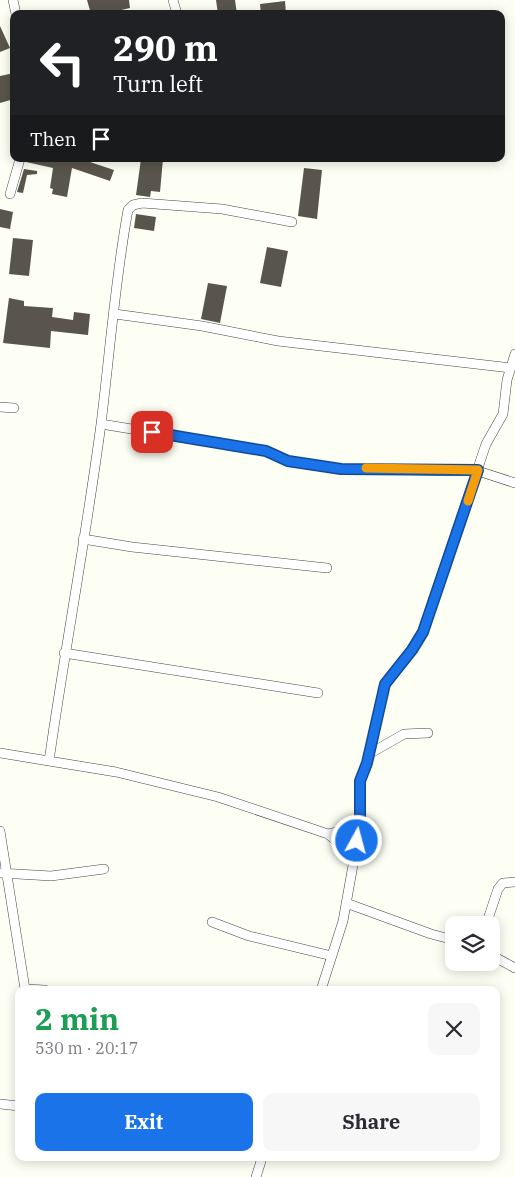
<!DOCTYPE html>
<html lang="en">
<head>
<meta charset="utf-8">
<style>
  body { margin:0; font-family:"IBM Plex Serif",serif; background:#f7f7f7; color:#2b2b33; height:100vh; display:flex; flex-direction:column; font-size:19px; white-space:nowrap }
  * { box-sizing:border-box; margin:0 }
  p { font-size:16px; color:#7c7c81 }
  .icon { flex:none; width:28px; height:28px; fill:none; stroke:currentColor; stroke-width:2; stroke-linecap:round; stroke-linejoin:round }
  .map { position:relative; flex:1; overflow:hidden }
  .side { position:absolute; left:15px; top:986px; width:485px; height:175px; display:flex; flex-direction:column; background:#fff; border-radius:10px; box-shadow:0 2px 12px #0003 }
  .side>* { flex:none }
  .banner { position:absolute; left:10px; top:10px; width:495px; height:152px; border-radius:10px; box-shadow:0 2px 12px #0003; background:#202124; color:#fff; overflow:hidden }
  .fabs { position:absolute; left:445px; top:916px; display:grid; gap:10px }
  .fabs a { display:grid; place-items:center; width:55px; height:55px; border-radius:10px; background:#fff; box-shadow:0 2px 12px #0003; font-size:25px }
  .pin { position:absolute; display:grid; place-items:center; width:42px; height:42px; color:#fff; margin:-21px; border-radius:10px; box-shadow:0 2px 8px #0006 }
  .me { position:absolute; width:55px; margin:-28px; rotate:7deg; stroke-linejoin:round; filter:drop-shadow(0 0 4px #0008) }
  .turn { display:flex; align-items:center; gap:18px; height:105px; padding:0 20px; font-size:22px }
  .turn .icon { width:65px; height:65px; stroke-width:2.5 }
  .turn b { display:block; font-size:35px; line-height:42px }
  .then { display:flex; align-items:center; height:48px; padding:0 20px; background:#0003; gap:10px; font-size:19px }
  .round { display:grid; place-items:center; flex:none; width:52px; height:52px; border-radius:10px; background:#f7f7f7 }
  .headline { display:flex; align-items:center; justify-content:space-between; height:85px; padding:0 20px }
  h1 { font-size:30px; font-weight:700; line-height:38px; color:#1e9e55 }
  .cta { display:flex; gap:10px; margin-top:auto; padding:10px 20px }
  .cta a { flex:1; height:58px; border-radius:10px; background:#1a73e8; color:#fff; font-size:20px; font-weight:700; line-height:58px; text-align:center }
  .cta a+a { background:#f7f7f7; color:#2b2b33 }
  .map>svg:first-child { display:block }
</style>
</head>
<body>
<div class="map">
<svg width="515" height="1177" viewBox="0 0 515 1177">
  <rect width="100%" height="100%" fill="#fefff4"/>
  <path fill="#5a554c" d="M 87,0 L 129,0 L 130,8 L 104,14 L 91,14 Z
    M 216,0 L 235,0 L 237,14 L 218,14 Z
    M 285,1 L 286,14 L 261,14 L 260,4 Z
    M 0,26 L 10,48 L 0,52 Z
    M 14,73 L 14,99 L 0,103 L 0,76 Z
    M 27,159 L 81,159 L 114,170 L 110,181 L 72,168 L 67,197 L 52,194 L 53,189 L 50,188 L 53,168 L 26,162 Z
    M 141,159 L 163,159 L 160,192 L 151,191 L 150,197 L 136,195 Z
    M 304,168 L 322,170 L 317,219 L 298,216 Z
    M 24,169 L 37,171 L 37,174 L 27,175 L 23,193 L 17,192 Z
    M 0,209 L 13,212 L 10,229 L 0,227 Z
    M 136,214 L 156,217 L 154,231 L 134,228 Z
    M 13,238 L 33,240 L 29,276 L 9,274 Z
    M 267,247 L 288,251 L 281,287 L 260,283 Z
    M 208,283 L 227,286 L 220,323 L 201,319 Z
    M 9,298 L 24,301 L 24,306 L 53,308 L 52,317 L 73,320 L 74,312 L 90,314 L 88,335 L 51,331 L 50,348 L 3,343 Z"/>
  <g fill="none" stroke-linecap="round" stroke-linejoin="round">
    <defs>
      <path id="minor" d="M 13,0 L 16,14
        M 173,0 L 177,14
        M 10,194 L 20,159
        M 115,314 L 202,326 L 278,341 L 511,368
        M 0,407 L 14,408
        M 101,424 L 266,451 L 288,461 L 311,465 L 341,469 L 478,471 L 515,483
        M 83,539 L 132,547 L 327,568
        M 64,653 L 318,693
        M 0,753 L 116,772 L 218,797 L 328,834 L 360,826
        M 369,754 L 404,734 L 428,733
        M 49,761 C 65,649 86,537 101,424 C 110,352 115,280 128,210 L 133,205 L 142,203 L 222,209 L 292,222
        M 0,831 L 25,989 L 45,990
        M 328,834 L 354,856
        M 0,873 L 51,876 L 104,869
        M 346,903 L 431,934 L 454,940
        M 212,922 L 249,936 L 332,956
        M 486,925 L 498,889 L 503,883 L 515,882
        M 491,955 L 515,968
        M 321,990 L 343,921 L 360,826 L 360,781 L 367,763 L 385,685 L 412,650 L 423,631 L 486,444 L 503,414 L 507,380 L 515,354
        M 0,1104 L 19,1106
        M 256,1177 L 262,1158"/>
    </defs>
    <use href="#minor" stroke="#444" stroke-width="10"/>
    <use href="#minor" stroke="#fff" stroke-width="9"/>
  </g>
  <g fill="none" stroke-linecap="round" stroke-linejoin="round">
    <defs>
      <path id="route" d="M 152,432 L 266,451 L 288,461 L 341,469 L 478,470 L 423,632 L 412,650 L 385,684 L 367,763 L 360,781 L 360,826 L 357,841"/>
    </defs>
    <use href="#route" stroke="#114b97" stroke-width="12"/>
    <use href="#route" stroke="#1a73e8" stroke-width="9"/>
    <path stroke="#f59e0b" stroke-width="9" d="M 366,468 L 478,470 L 468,501"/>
  </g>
</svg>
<div class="fabs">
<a><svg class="icon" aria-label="layers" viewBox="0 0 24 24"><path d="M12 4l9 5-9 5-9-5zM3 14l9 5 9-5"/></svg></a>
</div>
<div class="pin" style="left:152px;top:432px;background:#d93025"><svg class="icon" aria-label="arrive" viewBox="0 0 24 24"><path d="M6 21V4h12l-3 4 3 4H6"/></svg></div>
<svg class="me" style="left:357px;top:841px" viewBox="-20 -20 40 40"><circle r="17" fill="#1a73e8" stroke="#fff" stroke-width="3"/><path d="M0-11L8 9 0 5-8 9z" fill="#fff"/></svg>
<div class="banner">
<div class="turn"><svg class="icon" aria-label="left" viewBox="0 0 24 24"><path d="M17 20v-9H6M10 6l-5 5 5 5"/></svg><div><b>290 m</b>Turn left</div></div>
<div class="then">Then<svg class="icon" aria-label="arrive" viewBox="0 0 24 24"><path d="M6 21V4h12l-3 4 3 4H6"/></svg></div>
</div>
<section class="side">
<div class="headline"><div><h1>2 min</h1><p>530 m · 20:17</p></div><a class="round"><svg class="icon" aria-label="close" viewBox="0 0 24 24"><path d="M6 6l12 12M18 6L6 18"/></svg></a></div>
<div class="cta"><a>Exit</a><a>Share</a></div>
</section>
</div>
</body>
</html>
